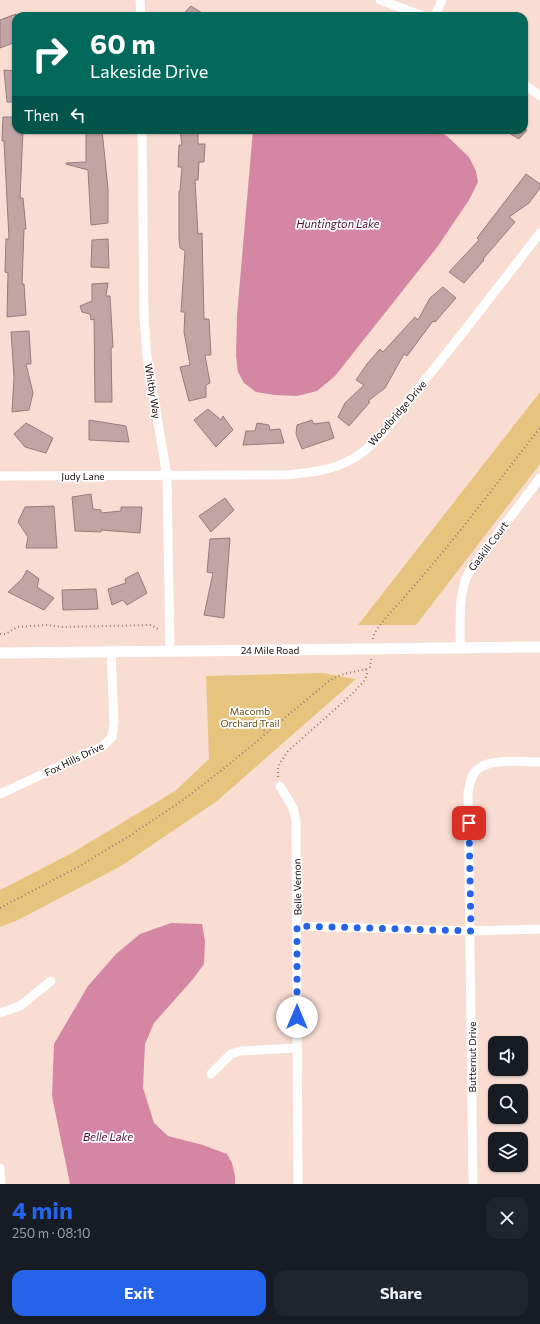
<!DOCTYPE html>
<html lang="en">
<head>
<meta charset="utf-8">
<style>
  body { margin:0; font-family:Commissioner,sans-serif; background:#20242c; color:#f1f3f6; height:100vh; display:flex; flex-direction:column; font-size:15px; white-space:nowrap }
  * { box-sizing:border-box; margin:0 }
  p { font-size:13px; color:#9ea1a6 }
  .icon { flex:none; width:22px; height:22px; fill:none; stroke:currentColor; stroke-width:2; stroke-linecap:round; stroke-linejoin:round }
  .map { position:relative; height:1184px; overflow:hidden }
  .sheet { display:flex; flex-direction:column; background:#171b24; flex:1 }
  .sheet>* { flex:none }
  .hud { position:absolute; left:12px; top:12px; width:516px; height:122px; border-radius:12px; box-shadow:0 1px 3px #0004; background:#00695c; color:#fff; overflow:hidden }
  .buttons { position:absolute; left:488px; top:1036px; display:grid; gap:8px }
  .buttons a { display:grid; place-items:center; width:40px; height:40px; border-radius:8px; background:#171b24; box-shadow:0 1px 3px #0004; font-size:20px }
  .pin { position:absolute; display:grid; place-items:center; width:34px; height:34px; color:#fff; margin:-17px; border-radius:8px; box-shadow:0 2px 6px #0006 }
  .me { position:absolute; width:44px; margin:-22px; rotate:0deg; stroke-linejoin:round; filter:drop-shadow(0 0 3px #0008) }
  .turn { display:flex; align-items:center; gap:14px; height:84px; padding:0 12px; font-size:18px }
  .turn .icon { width:52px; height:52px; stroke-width:2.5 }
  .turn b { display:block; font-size:28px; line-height:34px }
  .then { display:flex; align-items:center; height:38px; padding:0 12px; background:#0003; gap:8px; font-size:15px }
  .round { display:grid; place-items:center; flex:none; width:42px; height:42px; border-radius:12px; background:#20242c }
  .headline { display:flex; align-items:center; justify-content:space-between; height:68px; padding:0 12px }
  h1 { font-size:24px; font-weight:700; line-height:30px; color:#2563eb }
  .button { display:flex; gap:8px; margin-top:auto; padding:8px 12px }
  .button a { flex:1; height:46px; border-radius:12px; background:#2563eb; color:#fff; font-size:16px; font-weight:700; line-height:46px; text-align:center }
  .button a+a { background:#20242c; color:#f1f3f6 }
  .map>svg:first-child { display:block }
</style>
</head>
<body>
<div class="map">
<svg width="540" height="1184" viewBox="0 0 540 1184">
  <rect width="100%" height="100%" fill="#f9ddd3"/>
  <path fill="#e6c47e" d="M 540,392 L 540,464 L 416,625 L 358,625 Z
    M 323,673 L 356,679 L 217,801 L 121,866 L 18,920 L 0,927 L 0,890 L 70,854 L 175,791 L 209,759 L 206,676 Z"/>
  <path fill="#d586a3" d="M 253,130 L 435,130 L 447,136 L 469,157 L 476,171 L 478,182 L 469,200 L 438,246 L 335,376 L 317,391 L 297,396 L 275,395 L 256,392 L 244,383 L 238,372 L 236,356 L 237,315 Z
    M 171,923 L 202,924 L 205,941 L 204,964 L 193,979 L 154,1023 L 145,1044 L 143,1088 L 154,1123 L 168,1136 L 203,1145 L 227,1154 L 232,1163 L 235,1176 L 235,1184 L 70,1184 L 52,1096 L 54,1044 L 88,986 L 116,954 L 140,934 Z"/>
  <path fill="#c2a4a4" stroke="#967b7a" d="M 191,6 L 207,16 L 181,16 Z
    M 16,14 L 16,42 L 0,48 L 0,20 Z
    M 4,70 L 16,71 L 16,102 L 7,102 Z
    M 3,117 L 16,117 L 16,130 L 23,130 L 20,198 L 23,198 L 26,229 L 24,229 L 22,284 L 24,284 L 26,315 L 7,317 L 8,273 L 5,272 L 6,239 L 9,239 L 4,141 L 2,141 Z
    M 86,130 L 102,130 L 108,189 L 108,223 L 91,225 L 88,170 L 66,164 L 66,163 L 86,162 Z
    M 180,130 L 198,130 L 198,144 L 205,144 L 204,162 L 199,162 L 198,180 L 195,180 L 198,234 L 202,233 L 204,319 L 209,319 L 211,355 L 205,355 L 210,383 L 206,385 L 206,397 L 189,401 L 180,367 L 190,365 L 184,332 L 185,312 L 181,312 L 185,251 L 180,248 L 179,239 L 179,191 L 180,191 L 182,167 L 178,167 L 179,145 L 182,145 Z
    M 504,130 L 527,130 L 519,139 Z
    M 526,174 L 540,184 L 540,188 L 529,203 L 509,217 L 515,222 L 483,259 L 484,260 L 464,283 L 449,272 L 479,240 L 477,238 Z
    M 108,239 L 109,268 L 91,267 L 92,240 Z
    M 108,283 L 106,296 L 110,296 L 113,347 L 111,349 L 112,402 L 95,402 L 94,319 L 91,320 L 90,314 L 82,312 L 80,306 L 92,301 L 92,284 Z
    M 443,287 L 456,298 L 435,322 L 433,321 L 407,356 L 404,354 L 385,388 L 368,401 L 370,402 L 349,426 L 338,417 L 345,403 L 364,385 L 356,380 L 367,364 L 380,349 L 383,352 L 415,317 L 418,320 L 430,298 Z
    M 29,331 L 31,364 L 26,364 L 33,393 L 29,410 L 12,412 L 14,377 L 11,332 Z
    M 208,409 L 221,420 L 223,416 L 233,430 L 216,447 L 194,420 Z
    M 89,420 L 126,426 L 129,442 L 89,440 Z
    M 312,420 L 314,424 L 329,422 L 334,438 L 302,449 L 296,434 L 297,425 Z
    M 26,423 L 53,438 L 46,453 L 25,447 L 14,434 Z
    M 257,423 L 269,425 L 270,430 L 280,429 L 284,443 L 243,445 L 246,431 L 255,431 Z
    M 91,494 L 93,509 L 101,510 L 101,513 L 121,511 L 121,507 L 142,507 L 140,533 L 101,530 L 101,532 L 75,531 L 72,497 Z
    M 225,498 L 234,510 L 211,532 L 199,516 Z
    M 54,506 L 57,548 L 26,548 L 28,537 L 18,522 L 25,507 Z
    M 230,538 L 224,618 L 204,615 L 213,573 L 207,572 L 210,539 Z
    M 27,570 L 39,579 L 37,587 L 54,598 L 44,610 L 8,592 L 22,579 Z
    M 138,572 L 147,593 L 127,605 L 123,600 L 112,605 L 108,589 L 126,583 L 125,579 Z
    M 96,589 L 98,609 L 63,610 L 62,590 Z"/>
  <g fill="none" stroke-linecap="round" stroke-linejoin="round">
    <path stroke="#8f7b74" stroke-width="2" stroke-dasharray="1 3" stroke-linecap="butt" d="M 0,634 L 6,634 L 17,627 L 46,625 L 62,627 L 151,625 L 160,630
      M 373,639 C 373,629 400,603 407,594 C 454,541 496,484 540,428
      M 259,719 L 265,732
      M 278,777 L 278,766 L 288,751 L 351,695 L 365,680 L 367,674 L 366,669
      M 0,908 L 78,867 L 131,835 L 183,800 L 227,766 L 329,681 L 340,675 L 366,669 L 370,667 L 371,659"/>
    <path stroke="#fff" stroke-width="9" d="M 140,0 L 141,16
      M 380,0 L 423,16
      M 435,16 L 442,0
      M 524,84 L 540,96
      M 142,130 L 144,316 L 147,357 L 167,476 L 170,651
      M 0,476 L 284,475 C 307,473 332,471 352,459 C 378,445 398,414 416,391 C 459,339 499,286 540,233
      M 460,648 C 461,623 457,595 469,572 L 540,478
      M 280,786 L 293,808 L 296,820 L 298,1184
      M 0,794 L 103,746 L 112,737 L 114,723 L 111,651
      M 297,926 L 471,931 L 540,929
      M 0,1013 L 20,1006 L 51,981
      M 211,1074 L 231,1054 L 240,1051 L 297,1048
      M 0,1168 L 1,1184
      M 473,1184 L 468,792 C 470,784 471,774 478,769 C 491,758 523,762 540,762"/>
    <path stroke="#fff" stroke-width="11" d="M 0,653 L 540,647"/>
  </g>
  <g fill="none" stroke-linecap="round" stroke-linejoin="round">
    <path stroke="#2563eb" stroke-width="7" stroke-dasharray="0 12.6" d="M 297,1017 L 297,926 L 471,931 L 469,823"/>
  </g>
  <g text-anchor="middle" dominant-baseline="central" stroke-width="3.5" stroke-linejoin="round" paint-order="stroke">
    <g font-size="10" fill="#160c09" stroke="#fff">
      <text transform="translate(153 391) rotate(81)">Whitby Way</text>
      <text transform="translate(397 413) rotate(-49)">Woodbridge Drive</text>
      <text x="83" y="476">Judy Lane</text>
      <text transform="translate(488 546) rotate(-53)">Gaskill Court</text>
      <text x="270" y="650">24 Mile Road</text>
      <text transform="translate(74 759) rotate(-26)">Fox Hills Drive</text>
      <text transform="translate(297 887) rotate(-91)">Belle Vernon</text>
      <text transform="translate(472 1057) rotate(-90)">Butternut Drive</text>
    </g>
    <g font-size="10" fill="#644c12" stroke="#fff">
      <text x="250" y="711">Macomb<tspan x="250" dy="12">Orchard Trail</tspan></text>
    </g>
    <g font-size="11" font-style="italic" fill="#510a2d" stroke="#fff">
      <text x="338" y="223">Huntington Lake</text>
      <text x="108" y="1136">Belle Lake</text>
    </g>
  </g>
</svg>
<div class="buttons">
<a><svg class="icon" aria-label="sound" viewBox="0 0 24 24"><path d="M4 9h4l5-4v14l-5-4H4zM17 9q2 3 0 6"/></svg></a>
<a><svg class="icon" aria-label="search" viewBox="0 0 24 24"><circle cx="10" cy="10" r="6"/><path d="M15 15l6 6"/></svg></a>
<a><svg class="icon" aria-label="layers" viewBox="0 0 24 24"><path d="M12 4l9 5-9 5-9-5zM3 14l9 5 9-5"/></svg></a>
</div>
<div class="pin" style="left:469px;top:823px;background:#d93025"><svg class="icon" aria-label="arrive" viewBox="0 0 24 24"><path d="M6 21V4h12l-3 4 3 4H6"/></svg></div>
<svg class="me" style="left:297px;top:1017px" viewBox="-20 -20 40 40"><circle r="19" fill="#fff"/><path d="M0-13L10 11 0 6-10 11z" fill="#2563eb"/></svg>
<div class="hud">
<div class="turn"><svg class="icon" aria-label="right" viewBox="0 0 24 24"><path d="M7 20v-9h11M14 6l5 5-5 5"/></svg><div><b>60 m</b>Lakeside Drive</div></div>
<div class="then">Then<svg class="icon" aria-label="left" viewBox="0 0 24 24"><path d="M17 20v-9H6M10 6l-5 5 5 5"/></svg></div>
</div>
</div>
<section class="sheet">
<div class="headline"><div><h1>4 min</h1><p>250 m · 08:10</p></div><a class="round"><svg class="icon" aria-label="close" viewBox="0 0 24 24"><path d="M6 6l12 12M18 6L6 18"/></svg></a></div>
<div class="button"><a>Exit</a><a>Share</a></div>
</section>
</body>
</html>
